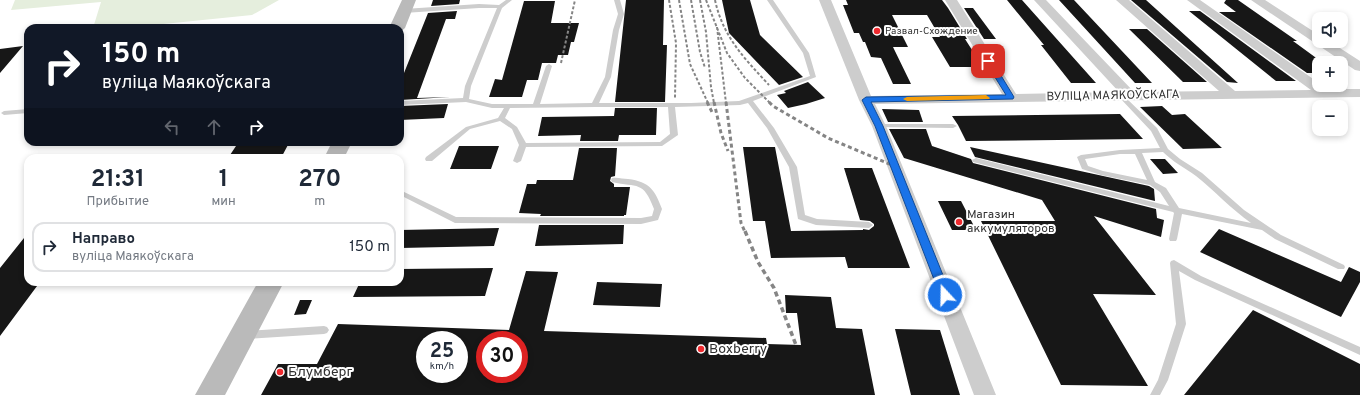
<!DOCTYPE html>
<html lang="ru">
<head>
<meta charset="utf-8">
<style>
  body { margin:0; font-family:Overpass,sans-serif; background:#f2f2f3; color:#1f2937; height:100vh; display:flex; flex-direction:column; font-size:15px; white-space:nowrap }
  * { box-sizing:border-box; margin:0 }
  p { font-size:13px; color:#747a83 }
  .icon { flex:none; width:22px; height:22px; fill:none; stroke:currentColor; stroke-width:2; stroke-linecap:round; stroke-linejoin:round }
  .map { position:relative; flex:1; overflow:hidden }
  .drawer { position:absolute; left:24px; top:154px; width:380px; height:132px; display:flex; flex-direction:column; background:#fff; border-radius:12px; box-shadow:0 2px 6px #0003 }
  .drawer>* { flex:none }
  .hud { position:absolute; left:24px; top:24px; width:380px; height:122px; border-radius:12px; box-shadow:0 2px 6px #0003; background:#111827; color:#fff; overflow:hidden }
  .fabs { position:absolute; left:1312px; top:12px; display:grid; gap:8px }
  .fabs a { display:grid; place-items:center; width:36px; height:36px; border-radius:8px; background:#fff; box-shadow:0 2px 6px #0003; font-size:20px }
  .speed { position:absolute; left:416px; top:331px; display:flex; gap:8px; font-size:20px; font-weight:700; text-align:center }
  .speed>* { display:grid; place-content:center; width:52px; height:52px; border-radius:50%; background:#fff; box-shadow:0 2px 6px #0003; line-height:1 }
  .speed small { font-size:10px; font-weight:400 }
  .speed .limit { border:6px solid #d22; background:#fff; color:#111 }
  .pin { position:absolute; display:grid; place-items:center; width:34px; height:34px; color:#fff; margin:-17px; border-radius:8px; box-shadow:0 2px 6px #0006 }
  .me { position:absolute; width:44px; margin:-22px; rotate:339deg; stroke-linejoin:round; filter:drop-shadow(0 0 3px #0008) }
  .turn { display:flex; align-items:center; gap:14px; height:84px; padding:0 12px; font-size:18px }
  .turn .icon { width:52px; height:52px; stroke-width:2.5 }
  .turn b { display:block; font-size:28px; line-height:34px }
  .lanes { display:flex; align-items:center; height:38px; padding:0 12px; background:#0003; justify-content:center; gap:20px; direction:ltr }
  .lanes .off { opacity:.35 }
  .eta { display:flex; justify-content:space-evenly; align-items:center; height:68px; text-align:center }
  .eta b { font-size:24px; font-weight:700; line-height:28px }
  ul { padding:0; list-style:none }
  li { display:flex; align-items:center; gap:12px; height:50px; margin:0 8px 6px; padding:0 4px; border:2px solid #e0e1e3; border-radius:12px }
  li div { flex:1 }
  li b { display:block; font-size:15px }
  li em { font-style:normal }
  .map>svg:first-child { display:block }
</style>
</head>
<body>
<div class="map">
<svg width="1360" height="395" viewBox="0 0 1360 395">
  <rect width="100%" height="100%" fill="#fff"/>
  <path fill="#e5eedd" d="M 15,0 L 279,0 L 252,15 L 124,28 L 93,28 L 101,2 L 11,10 Z"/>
  <path fill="#171717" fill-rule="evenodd" d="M 433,0 L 460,0 L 459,4 L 431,6 Z
    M 626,0 L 664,0 L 663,45 L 667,45 L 665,102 L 615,102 Z
    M 722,0 L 750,0 L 760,35 L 803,77 L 779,85 L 729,33 Z
    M 846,0 L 942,0 L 948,8 L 967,39 L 965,39 L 983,67 L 950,67 L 932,37 L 940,37 L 927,15 L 892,15 L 908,47 L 893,47 L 911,84 L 893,84 L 881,58 L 871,57 L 865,42 L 863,42 L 859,33 L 854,33 L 843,5 L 848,5 Z
    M 1007,0 L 1022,0 L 1096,83 L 1071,83 L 1041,45 L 1044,45 Z
    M 1059,0 L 1074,0 L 1152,83 L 1135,83 Z
    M 1131,0 L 1146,0 L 1238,83 L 1227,82 Z
    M 1226,0 L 1238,0 L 1297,41 L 1293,41 L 1319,60 L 1319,73 L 1307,73 L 1219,12 L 1236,12 L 1224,3 Z
    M 524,1 L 555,1 L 551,23 L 579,23 L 574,42 L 571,42 L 568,55 L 558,55 L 556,63 L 542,63 L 538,80 L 527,80 L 522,97 L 489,97 L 495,79 L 502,80 Z
    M 964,8 L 973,8 L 996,39 L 984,39 Z
    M 457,11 L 455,19 L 446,19 L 417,98 L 450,97 L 400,100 L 400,83 L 428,13 Z
    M 1189,11 L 1200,11 L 1296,81 L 1276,81 Z
    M 1129,29 L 1147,29 L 1207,82 L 1183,82 Z
    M 23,46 L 0,73 L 0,49 Z
    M 808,82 L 825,98 L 806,104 L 788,108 L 777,95 L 786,93 L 784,91 Z
    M 448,104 L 444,118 L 400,120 L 400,106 Z
    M 1162,106 L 1172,115 L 1185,114 L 1222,148 L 1183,149 L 1140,107 Z
    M 615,108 L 657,108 L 656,135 L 619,135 L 618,141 L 580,141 L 581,135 L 538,136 L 542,117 L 614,116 Z
    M 882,109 L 919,110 L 923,122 L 888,122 Z
    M 1120,114 L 1143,139 L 966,141 L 958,125 L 952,116 Z
    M 889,129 L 926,129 L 932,146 L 971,159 L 973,163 L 1156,209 L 1157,218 L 1164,220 L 1161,237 L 1094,216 L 1156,295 L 1093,294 L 1148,386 L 1061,385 L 981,221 L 1055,221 L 1042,200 L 904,158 Z
    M 289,143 L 281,158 L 228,158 L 236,146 Z
    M 459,146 L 499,146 L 491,169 L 450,169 Z
    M 743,147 L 775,147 L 791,231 L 863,230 L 863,229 L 869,230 L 874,226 L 874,224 L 870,221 L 860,220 L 844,168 L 872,168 L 910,268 L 848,268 L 845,257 L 771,258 L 765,221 L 753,221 Z
    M 970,147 L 1149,186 L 1154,189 L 1155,201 L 975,157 Z
    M 579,148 L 617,148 L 615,176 L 611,177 L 610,181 L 614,184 L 614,187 L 630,187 L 626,215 L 624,215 L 624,216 L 540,216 L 541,214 L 519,213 L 527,184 L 536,184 L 537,180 L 573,180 Z
    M 1150,159 L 1165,159 L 1178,173 L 1163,174 Z
    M 938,201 L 961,201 L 976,230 L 952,230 Z
    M 539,225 L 624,225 L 623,244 L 535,246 Z
    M 499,228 L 494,246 L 400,248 L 400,230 Z
    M 1219,229 L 1341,282 L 1349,267 L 1360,272 L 1360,282 L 1341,317 L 1200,252 Z
    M 28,233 L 28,282 L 40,282 L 0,336 L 0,268 Z
    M 493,268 L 485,296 L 353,297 L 360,282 L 400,282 L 400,269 Z
    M 526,271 L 558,272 L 544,331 L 766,338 L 767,344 L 801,345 L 797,313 L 786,313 L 785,295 L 831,297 L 836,328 L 862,329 L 875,395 L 261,395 L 278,364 L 317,364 L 338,324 L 509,330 ZM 425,340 L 459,340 L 459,374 L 425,374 ZM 485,340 L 519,340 L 519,374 L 485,374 Z
    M 597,282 L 662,284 L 660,307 L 593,305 Z
    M 300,300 L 312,300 L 306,314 L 294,315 Z
    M 1253,310 L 1360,364 L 1360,395 L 1184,395 Z
    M 895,329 L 940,330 L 960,395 L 911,395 Z"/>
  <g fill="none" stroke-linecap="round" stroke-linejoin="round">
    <path fill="#cdcdcd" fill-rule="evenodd" d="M 506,0 L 512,0 L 502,8 L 471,86 L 469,99 L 492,104 L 533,104 L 546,66 L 549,64 L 552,66 L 540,104 L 592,103 L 605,77 L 613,30 L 618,14 L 614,0 L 620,0 L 624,14 L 619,30 L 611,77 L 599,103 L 691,103 L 739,101 L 810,76 L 803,53 L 767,0 L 773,0 L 809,53 L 816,77 L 753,101 L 774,128 L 797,167 L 805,215 L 817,219 L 869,222 L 873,225 L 869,228 L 816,225 L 798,219 L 789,167 L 767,128 L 748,103 L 740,105 L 675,107 L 678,135 L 662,146 L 526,147 L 521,161 L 517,163 L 513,161 L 519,145 L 512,129 L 500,121 L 470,129 L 432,161 L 426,161 L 425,159 L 426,157 L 466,127 L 498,118 L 504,108 L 492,108 L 466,102 L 400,105 L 400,101 L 463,98 L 465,86 L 497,8 L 479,8 L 404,13 L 401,11 L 404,9 L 479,4 L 499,5 ZM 596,107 L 668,107 L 670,134 L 660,142 L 526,143 L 517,127 L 505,118 L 510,108 Z
      M 1121,94 L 1123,95 L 1157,128 L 1168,149 L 1180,159 L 1202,173 L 1244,210 L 1281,235 L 1344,265 L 1345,267 L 1344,269 L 1338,269 L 1275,239 L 1262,230 L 1182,214 L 1177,239 L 1176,241 L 1170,241 L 1169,239 L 1174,213 L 1173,212 L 973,162 L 972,160 L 976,158 L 1169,206 L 1160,192 L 1150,185 L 1101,175 L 1082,169 L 1077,157 L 1081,155 L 1120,150 L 1160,148 L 1151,131 L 1119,97 L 1119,95 ZM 1163,152 C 1173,162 1185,168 1196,176 C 1215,191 1231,209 1251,223 L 1179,208 L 1166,188 L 1155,182 L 1142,153 ZM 1120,154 L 1135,154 L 1147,180 L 1103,171 L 1088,166 L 1085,159 Z
      M 28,109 L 28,113 L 4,115 L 1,113 L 4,111 Z
      M 879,124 L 953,124 L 957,126 L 953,128 L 877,127 L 875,126 Z
      M 612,178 C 618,177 623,179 628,179 C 650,182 655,190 662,209 L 658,220 L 641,224 L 455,223 L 400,195 L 400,190 L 456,217 L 641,218 L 652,216 L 654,209 C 643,180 638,188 612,182 L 611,180 Z
      M 1174,260 L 1201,276 L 1360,347 L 1360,355 L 1195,280 L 1179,271 L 1186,324 L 1168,380 L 1160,395 L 1150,395 L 1158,380 L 1176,324 L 1170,263 L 1171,261 Z
      M 324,326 L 327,327 L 329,330 L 327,333 L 324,334 L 247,339 L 244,338 L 242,335 L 244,332 L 247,331 Z"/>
    <path fill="#cdcdcd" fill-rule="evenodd" d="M 819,0 L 831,0 L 871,96 L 1002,94 L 945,0 L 957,0 L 1016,94 L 1119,92 L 1034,0 L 1046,0 L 1134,92 L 1219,91 L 1116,0 L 1129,0 L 1235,91 L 1311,90 L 1187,0 L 1200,0 L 1319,83 L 1319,85 L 1322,85 L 1328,89 L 1360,89 L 1360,97 L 875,104 L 886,126 L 996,395 L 974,395 L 872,126 L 859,100 Z
      M 1251,0 L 1265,0 L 1319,35 L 1319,41 L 1329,41 L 1360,61 L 1360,71 L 1355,70 Z"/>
    <path fill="#bababa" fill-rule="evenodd" d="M 402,0 L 416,0 L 405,28 L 400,32 L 400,28 L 389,28 Z
      M 332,142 L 352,142 L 344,158 L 324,158 Z
      M 258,282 L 284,282 L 225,395 L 195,395 Z"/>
    <path stroke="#858585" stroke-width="2" stroke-dasharray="3 2" stroke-linecap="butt" d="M 669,0 L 676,43 L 675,98
      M 679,0 L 690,64 L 708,103
      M 691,0 L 700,52 L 705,68
      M 700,0 L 706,32 L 711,87 L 714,103
      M 706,0 L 727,53 L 745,78 L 770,103
      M 715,0 C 723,37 744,58 769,85
      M 717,27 L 726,103
      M 561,63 L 575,0"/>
    <path stroke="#858585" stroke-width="3" stroke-dasharray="4 3" stroke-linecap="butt" d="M 707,102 L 713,114
      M 714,102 L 721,133 L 728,151
      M 726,102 L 741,223 L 745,232
      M 769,102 L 773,106 L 828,138 L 894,166"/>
    <path stroke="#858585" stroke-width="3.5" stroke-dasharray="5 3.5" stroke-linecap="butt" d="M 745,231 L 758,262 L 774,288 L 796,345"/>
  </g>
  <path fill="#1a73e8" stroke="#114b97" d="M 986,59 L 991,59 L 1014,97 L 1013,99 L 871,102 L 883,126 L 951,295 L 949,297 L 941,297 L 940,295 L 875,126 L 862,100 L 866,97 L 1006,95 L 985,61 Z"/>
  <path fill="#f59e0b" d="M 986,95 L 990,98 L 989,99 L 907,101 L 903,99 L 907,97 Z"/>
  <g fill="#ef2a2f" stroke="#fff" stroke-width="1.5">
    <circle cx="877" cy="31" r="4"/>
    <circle cx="959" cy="222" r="4"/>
    <circle cx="701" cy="349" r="4"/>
    <circle cx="280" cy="372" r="4"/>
  </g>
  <g text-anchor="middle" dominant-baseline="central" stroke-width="4" stroke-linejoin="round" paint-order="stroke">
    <g font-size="10" fill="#303030" stroke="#fff" text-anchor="start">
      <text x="885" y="31">Развал-Схождение</text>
    </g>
    <g font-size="12" fill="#303030" stroke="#fff">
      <text transform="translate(1113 96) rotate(-1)">ВУЛІЦА МАЯКОЎСКАГА</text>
    </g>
    <g font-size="12" fill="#303030" stroke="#fff" text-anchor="start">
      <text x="967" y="215">Магазин<tspan x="967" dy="14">аккумуляторов</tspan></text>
    </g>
    <g font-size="14" fill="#303030" stroke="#fff" text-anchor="start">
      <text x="709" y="349">Boxberry</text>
      <text x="288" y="372">Блумберг</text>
    </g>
  </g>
</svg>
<div class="fabs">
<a><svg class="icon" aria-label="sound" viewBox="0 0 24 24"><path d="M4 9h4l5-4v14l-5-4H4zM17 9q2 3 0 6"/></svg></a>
<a>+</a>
<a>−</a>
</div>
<div class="speed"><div>25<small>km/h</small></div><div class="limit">30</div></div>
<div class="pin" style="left:988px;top:61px;background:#d93025"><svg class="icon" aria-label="arrive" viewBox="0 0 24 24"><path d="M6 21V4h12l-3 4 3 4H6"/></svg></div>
<svg class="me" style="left:945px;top:295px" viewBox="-20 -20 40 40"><circle r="17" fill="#1a73e8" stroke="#fff" stroke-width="3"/><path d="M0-11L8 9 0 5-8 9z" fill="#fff"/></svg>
<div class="hud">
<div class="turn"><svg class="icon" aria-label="right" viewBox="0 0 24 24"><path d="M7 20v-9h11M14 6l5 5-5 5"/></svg><div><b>150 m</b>вуліца Маякоўскага</div></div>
<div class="lanes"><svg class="icon off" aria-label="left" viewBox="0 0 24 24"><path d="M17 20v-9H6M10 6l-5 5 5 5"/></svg><svg class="icon off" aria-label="ahead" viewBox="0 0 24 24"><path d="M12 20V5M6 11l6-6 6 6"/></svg><svg class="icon" aria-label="right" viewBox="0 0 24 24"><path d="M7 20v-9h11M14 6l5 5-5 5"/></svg></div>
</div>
<section class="drawer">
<div class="eta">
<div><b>21:31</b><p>Прибытие</p></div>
<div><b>1</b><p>мин</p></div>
<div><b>270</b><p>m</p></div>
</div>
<ul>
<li><svg class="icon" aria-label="right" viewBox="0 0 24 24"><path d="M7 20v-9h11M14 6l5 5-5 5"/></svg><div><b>Направо</b><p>вуліца Маякоўскага</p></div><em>150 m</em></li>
</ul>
</section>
</div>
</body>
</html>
